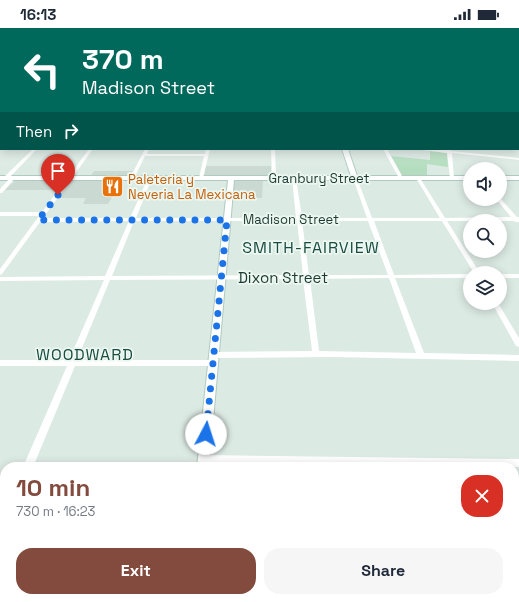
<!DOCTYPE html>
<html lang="en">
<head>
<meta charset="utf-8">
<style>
  body { margin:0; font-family:"Space Grotesk",sans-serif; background:#f6f6f7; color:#1f2937; height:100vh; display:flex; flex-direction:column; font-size:15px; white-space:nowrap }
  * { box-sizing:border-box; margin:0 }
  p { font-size:13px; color:#747a83 }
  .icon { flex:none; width:22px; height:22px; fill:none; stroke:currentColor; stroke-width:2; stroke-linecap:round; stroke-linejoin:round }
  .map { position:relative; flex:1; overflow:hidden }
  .drawer { position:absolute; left:0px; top:434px; width:519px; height:140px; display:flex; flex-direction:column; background:#fff; border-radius:16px 16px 0 0; box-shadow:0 2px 10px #0003 }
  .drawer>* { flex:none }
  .top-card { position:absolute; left:0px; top:0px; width:519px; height:122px; box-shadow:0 2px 10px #0003; background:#00695c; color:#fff; overflow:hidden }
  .tools { position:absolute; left:463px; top:134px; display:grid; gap:8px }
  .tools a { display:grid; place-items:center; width:44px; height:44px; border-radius:50%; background:#fff; box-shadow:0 2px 10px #0003; font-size:20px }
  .pin { position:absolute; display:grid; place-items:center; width:34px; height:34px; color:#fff; margin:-41px -17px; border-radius:50% 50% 50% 0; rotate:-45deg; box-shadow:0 0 4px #0007 }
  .pin .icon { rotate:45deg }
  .me { position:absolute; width:44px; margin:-22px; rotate:5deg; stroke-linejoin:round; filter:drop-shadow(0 0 3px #0008) }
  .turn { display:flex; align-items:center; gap:14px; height:84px; padding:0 16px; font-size:18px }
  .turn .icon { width:52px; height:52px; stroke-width:2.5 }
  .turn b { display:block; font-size:28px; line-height:34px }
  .then { display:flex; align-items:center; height:38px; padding:0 16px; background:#0003; gap:8px; font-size:15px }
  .round { display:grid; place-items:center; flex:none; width:42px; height:42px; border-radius:16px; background:#f6f6f7 }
  .headline { display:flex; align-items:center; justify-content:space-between; height:68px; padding:0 16px }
  h1 { font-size:24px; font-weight:800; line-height:30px; color:#834b3e }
  .cta { display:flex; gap:8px; margin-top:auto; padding:8px 16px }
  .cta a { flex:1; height:46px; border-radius:16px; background:#834b3e; color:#fff; font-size:16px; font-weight:800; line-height:46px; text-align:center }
  .cta a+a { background:#f6f6f7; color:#1f2937 }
  .status { display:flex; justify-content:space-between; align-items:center; height:28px; padding:0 20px; background:#fff; direction:ltr }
  .status svg { height:11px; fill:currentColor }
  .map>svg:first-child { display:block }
</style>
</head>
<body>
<div class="status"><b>16:13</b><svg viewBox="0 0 49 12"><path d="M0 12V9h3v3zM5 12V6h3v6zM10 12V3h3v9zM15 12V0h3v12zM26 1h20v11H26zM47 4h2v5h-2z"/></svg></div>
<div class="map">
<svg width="519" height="574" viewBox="0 0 519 574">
  <rect width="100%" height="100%" fill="#dceae4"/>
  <path fill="#cadad3" d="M 206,138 L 271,138 L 271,148 L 204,148 Z
    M 49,141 L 73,142 L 68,148 L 43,149 Z
    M 94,143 L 133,143 L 130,148 L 90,149 Z
    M 263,151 L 262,170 L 232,170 L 234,152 Z
    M 16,152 L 62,152 L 64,153 L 57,162 L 5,162 Z
    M 72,152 L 122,152 L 108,176 L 83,176 L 86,170 L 58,170 Z"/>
  <path fill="#b3ddbe" d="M 430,123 L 447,125 L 448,139 L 427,136 L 427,149 L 403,149 L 391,128 L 430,132 Z"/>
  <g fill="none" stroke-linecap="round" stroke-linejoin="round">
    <defs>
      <path id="secondary" d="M 342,121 L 348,121 L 357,148 L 470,148 L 470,152 L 234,152 L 209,439 L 197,439 L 228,152 L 0,152 L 0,148 L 351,148 Z
        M 500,148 L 519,148 L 519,152 L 500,152 Z
        M 187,569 L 203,569 L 202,574 L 186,574 Z"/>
    </defs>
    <use href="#secondary" stroke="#afcac0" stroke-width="2"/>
    <path fill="#fff" fill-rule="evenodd" d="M 0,70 L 1,70 L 1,72 L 0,72 Z
      M 518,72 L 519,72 L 519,74 L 518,74 Z
      M 518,81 L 519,81 L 519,83 L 518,83 Z
      M 0,104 L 1,104 L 1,107 L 0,107 Z
      M 518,105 L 519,105 L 519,107 L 518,107 Z
      M 518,112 L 519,112 L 519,117 L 518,117 Z
      M 33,121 L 37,121 L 8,151 L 4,151 L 4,149 Z
      M 89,121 L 93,121 L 43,190 L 130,190 L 148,150 L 150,149 L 152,150 L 136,190 L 296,190 L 292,150 L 294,149 L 296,150 L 302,190 L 367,190 L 353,150 L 355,149 L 357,150 L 372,190 L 440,190 L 416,150 L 418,149 L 420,150 L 445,190 L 511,189 L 496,171 L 500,170 L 517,189 L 519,189 L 519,194 L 515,194 L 514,193 L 447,193 L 480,245 L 474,245 L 442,193 L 374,193 L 394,247 L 470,246 L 470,250 L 395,250 L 424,325 L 519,327 L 519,333 L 332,329 L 213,330 L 210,329 L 209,327 L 210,325 L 213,324 L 312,323 L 303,251 L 110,252 L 77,332 L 212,332 L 215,333 L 216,335 L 215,337 L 212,338 L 75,338 L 33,439 L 23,439 L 67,338 L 0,338 L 0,332 L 69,332 L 104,252 L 0,253 L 0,249 L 105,248 L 129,193 L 40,194 L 2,246 L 0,247 L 0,241 L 39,188 L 0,188 L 0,184 L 42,184 ZM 134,193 L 297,193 L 303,247 L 112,248 ZM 302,193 L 368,193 L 388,247 L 309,247 ZM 389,250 L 416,325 L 319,323 L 310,251 Z
      M 145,121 L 149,121 L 147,126 L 205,126 L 206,121 L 210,121 L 203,150 L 201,151 L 199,150 L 204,128 L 145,128 L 134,150 L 130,151 L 130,150 Z
      M 271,121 L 275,121 L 276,150 L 274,151 L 272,150 Z
      M 383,121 L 387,121 L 403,150 L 403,151 L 399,150 Z
      M 420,121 L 447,122 L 447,121 L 451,121 L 451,123 L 519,130 L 519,132 L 452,125 L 454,150 L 452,151 L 450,150 L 447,125 L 422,122 Z
      M 11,149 L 15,150 L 2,165 L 0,165 L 0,161 Z
      M 500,246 L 519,246 L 519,250 L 500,250 Z
      M 492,275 L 498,275 L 519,310 L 519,319 L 516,318 Z
      M 204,427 L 519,431 L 519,439 L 204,435 L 201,434 L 199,431 L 201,428 Z
      M 0,468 L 5,468 L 5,478 L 0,478 Z
      M 5,488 L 5,506 L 4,509 L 0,510 L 0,492 L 1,489 Z
      M 459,569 L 471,569 L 472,574 L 460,574 Z"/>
    <use href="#secondary" fill="#fff" fill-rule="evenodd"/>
  </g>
  <linearGradient id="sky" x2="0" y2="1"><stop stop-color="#7ebce0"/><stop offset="0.43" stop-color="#eff6f3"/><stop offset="1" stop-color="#eff6f3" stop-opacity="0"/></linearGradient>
  <rect width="519" height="142" fill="url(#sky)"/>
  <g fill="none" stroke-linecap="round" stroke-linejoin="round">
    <path stroke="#1a73e8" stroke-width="7" stroke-dasharray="0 12.6" d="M 58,167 L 38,192 L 227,192 L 206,406"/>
  </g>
  <defs>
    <symbol id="restaurant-square" viewBox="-11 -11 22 22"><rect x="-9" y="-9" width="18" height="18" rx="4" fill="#e8710a" stroke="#edf7f2"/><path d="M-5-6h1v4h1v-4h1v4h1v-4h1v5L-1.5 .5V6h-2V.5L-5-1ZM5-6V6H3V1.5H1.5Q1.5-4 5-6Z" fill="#fff"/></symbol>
  </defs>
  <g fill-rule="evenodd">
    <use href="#restaurant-square" x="100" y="146" width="25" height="25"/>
  </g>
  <g text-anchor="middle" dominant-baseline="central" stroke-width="3.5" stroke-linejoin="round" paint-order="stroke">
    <g font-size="13" fill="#1d3a32" stroke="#edf7f2">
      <text x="319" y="150">Granbury Street</text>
      <text x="291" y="191">Madison Street</text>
    </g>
    <g font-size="13" fill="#c56008" stroke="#edf7f2" text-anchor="start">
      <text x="128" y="151">Paleteria y<tspan x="128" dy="15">Neveria La Mexicana</tspan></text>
    </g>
    <g font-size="15" fill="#1d3a32" stroke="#edf7f2">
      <text x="283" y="249">Dixon Street</text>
    </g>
    <g font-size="16" letter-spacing="1" fill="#184d40" stroke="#edf7f2">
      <text x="311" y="219">SMITH-FAIRVIEW</text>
      <text x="85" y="326">WOODWARD</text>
    </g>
  </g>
</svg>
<div class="tools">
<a><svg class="icon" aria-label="sound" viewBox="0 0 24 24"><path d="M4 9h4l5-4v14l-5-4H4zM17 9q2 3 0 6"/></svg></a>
<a><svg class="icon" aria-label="search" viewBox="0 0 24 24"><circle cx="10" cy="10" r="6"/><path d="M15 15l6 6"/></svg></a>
<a><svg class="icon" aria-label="layers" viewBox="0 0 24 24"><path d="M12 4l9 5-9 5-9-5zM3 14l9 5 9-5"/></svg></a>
</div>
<div class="pin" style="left:58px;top:167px;background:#d93025"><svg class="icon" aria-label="arrive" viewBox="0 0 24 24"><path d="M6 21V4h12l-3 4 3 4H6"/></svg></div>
<svg class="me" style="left:206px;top:406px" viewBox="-20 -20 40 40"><circle r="19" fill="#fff"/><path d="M0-13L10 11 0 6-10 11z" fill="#1a73e8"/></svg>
<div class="top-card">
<div class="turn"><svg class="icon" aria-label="left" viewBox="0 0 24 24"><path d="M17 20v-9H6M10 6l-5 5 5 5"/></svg><div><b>370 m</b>Madison Street</div></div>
<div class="then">Then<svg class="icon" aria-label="right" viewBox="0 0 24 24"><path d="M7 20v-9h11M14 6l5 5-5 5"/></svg></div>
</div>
<section class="drawer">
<div class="headline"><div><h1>10 min</h1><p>730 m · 16:23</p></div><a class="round" style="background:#d93025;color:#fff"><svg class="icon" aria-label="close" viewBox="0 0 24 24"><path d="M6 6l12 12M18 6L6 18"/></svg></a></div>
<div class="cta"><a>Exit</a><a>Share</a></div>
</section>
</div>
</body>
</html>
